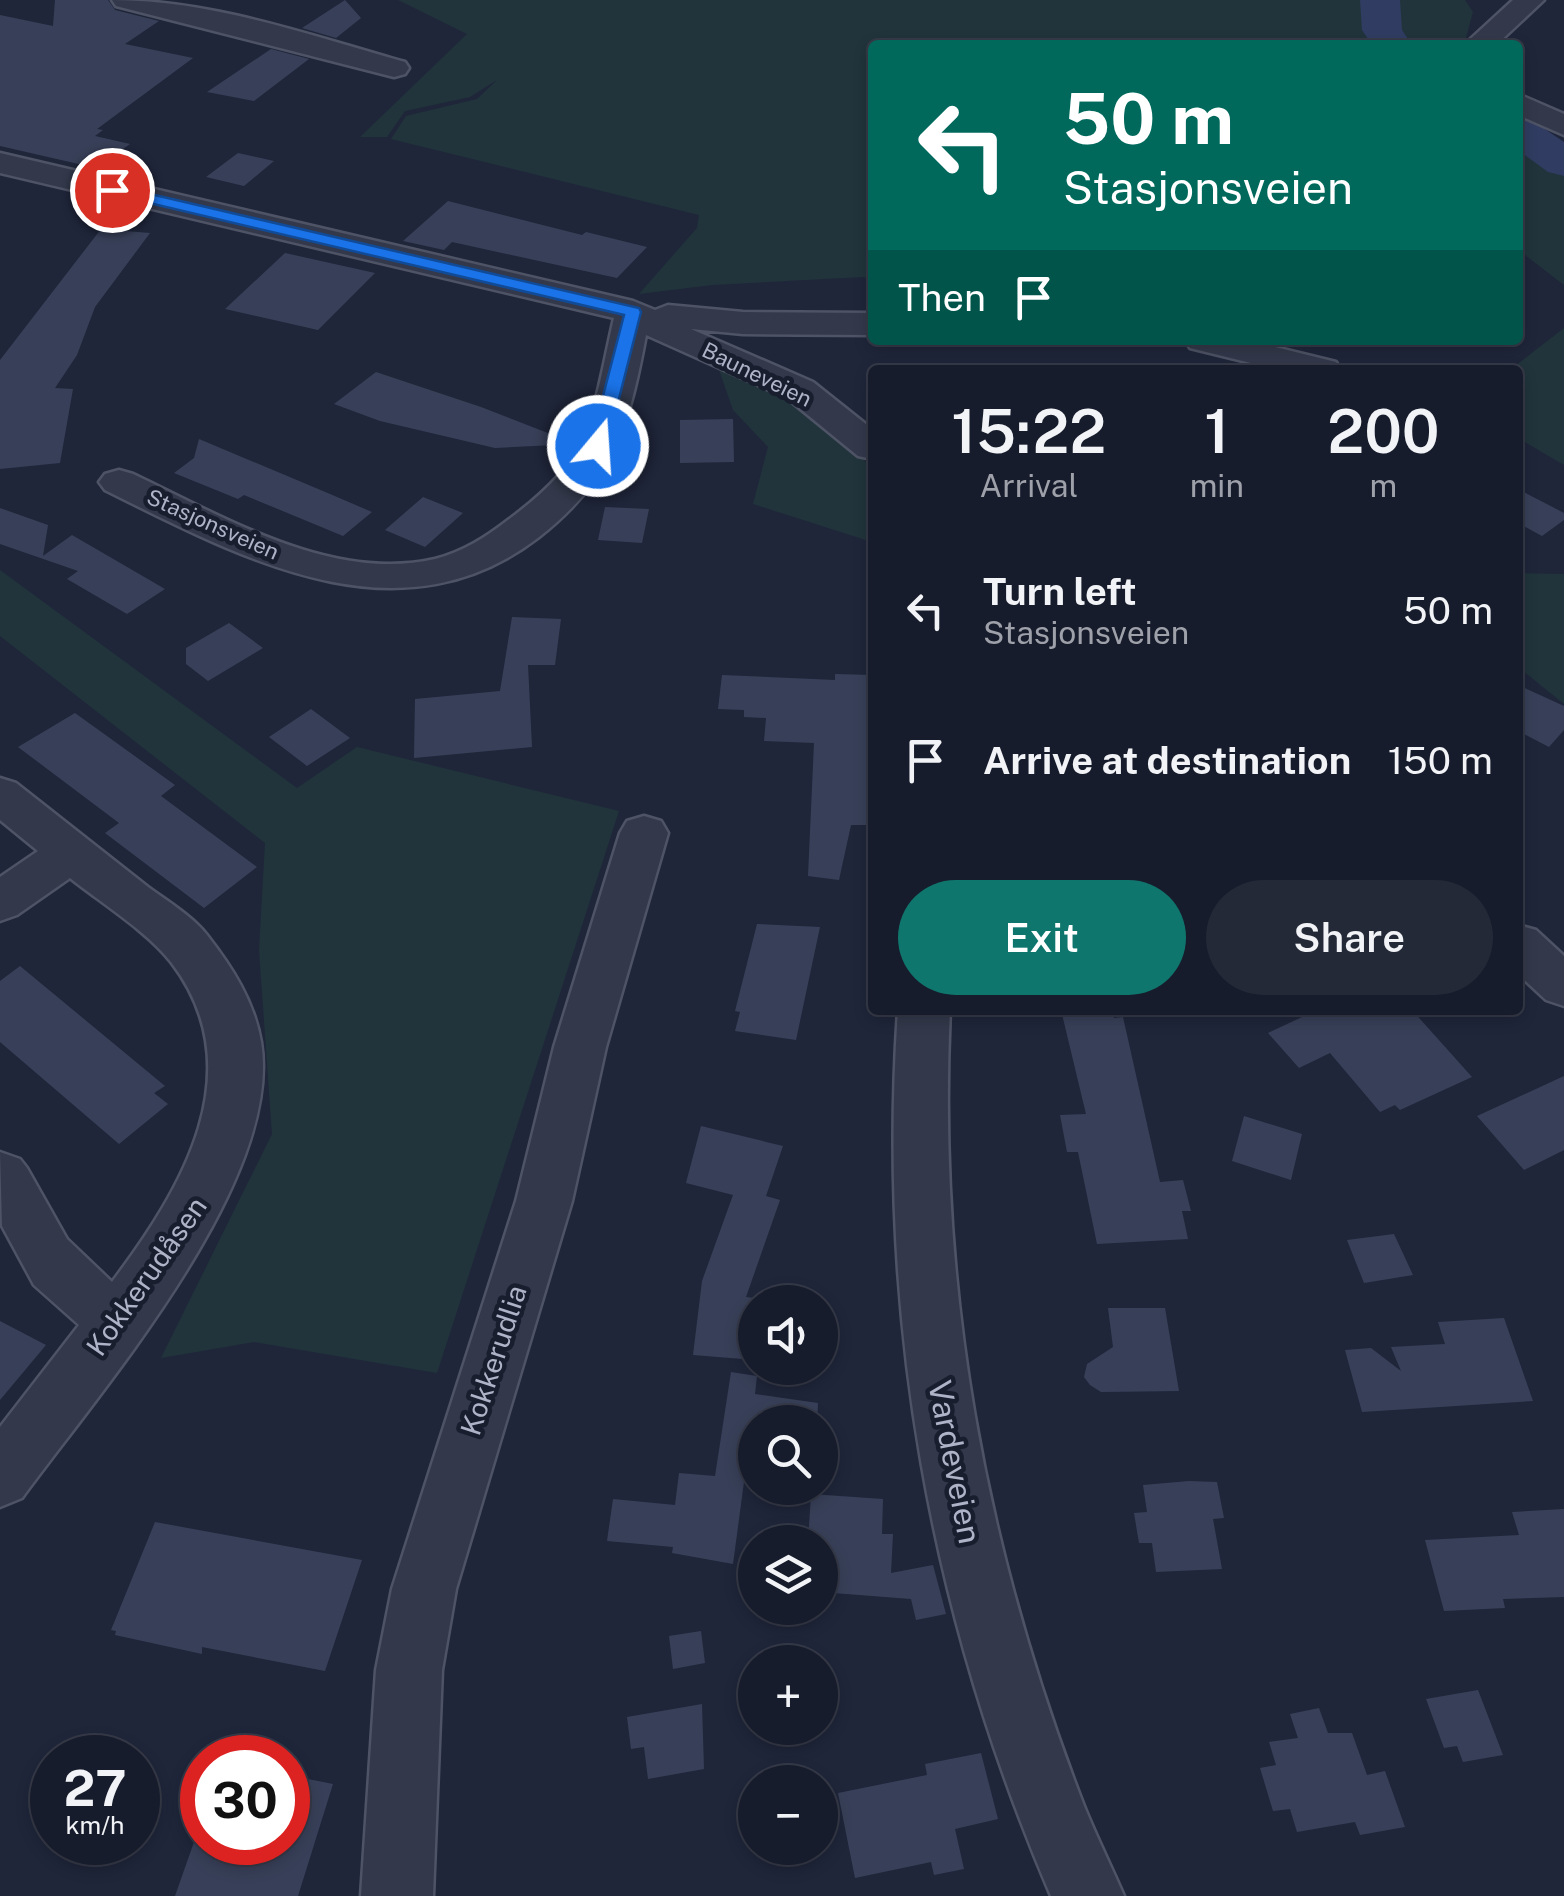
<!DOCTYPE html>
<html lang="en">
<head>
<meta charset="utf-8">
<style>
  body { margin:0; font-family:"Public Sans",sans-serif; background:#242938; color:#f1f3f6; height:100vh; display:flex; flex-direction:column; font-size:38px; white-space:nowrap }
  * { box-sizing:border-box; margin:0 }
  p { font-size:32px; color:#9ea1a9 }
  .icon { flex:none; width:55px; height:55px; fill:none; stroke:currentColor; stroke-width:2; stroke-linecap:round; stroke-linejoin:round }
  .map { position:relative; flex:1; overflow:hidden }
  .drawer { position:absolute; left:868px; top:365px; width:655px; height:650px; display:flex; flex-direction:column; background:#171c2c; border-radius:10px; box-shadow:0 5px 15px #0003,0 0 0 2px #363a48 }
  .drawer>* { flex:none }
  .hud { position:absolute; left:868px; top:40px; width:655px; height:305px; border-radius:10px; box-shadow:0 5px 15px #0003,0 0 0 2px #363a48; background:#00695c; color:#fff; overflow:hidden }
  .controls { position:absolute; left:738px; top:1285px; display:grid; gap:20px }
  .controls a { display:grid; place-items:center; width:100px; height:100px; border-radius:50%; background:#171c2c; box-shadow:0 5px 15px #0003,0 0 0 2px #363a48; font-size:50px }
  .speed { position:absolute; left:30px; top:1735px; display:flex; gap:20px; font-size:50px; font-weight:700; text-align:center }
  .speed>* { display:grid; place-content:center; width:130px; height:130px; border-radius:50%; background:#171c2c; box-shadow:0 5px 15px #0003,0 0 0 2px #363a48; line-height:1 }
  .speed small { font-size:25px; font-weight:400 }
  .speed .limit { border:15px solid #d22; background:#fff; color:#111 }
  .pin { position:absolute; display:grid; place-items:center; width:85px; height:85px; color:#fff; margin:-42px; border:5px solid #fff; border-radius:50%; box-shadow:0 2px 10px #0007 }
  .me { position:absolute; width:110px; margin:-55px; rotate:18deg; stroke-linejoin:round; filter:drop-shadow(0 0 8px #0008) }
  .turn { display:flex; align-items:center; gap:35px; height:210px; padding:0 30px; font-size:45px }
  .turn .icon { width:130px; height:130px; stroke-width:2.5 }
  .turn b { display:block; font-size:70px; line-height:85px }
  .then { display:flex; align-items:center; height:95px; padding:0 30px; background:#0003; gap:20px; font-size:38px }
  .eta { display:flex; justify-content:space-evenly; align-items:center; height:170px; text-align:center }
  .eta b { font-size:60px; font-weight:600; line-height:70px }
  .action { display:flex; gap:20px; margin-top:auto; padding:20px 30px }
  .action a { flex:1; height:115px; border-radius:60px; background:#0f766e; color:#fff; font-size:40px; font-weight:600; line-height:115px; text-align:center }
  .action a+a { background:#242938; color:#f1f3f6 }
  ul { padding:0; list-style:none }
  li { display:flex; align-items:center; gap:30px; height:150px; padding:0 30px }
  li div { flex:1 }
  li b { display:block; font-size:38px }
  li em { font-style:normal }
  .map>svg:first-child { display:block }
</style>
</head>
<body>
<div class="map">
<svg width="1564" height="1896" viewBox="0 0 1564 1896">
  <rect width="100%" height="100%" fill="#1f263a"/>
  <path fill="#21343b" d="M 398,0 L 1465,0 L 1473,12 L 1464,45 L 872,45 L 872,280 L 863,277 L 712,285 L 639,294 L 697,228 L 699,215 L 391,139 L 406,116 L 477,99 L 497,80 L 470,97 L 405,111 L 387,137 L 360,137 L 467,34 Z
    M 1518,128 L 1539,144 L 1564,151 L 1564,285 L 1525,255 L 1518,257 Z
    M 1564,328 L 1564,465 L 1518,438 L 1518,370 L 1510,370 Z
    M 716,361 L 786,394 L 832,424 L 872,469 L 872,542 L 753,504 L 768,447 L 733,410 Z
    M 0,570 L 297,788 L 357,747 L 619,811 L 437,1373 L 254,1342 L 161,1358 L 272,1134 L 259,950 L 265,843 L 0,636 Z
    M 1518,573 L 1564,574 L 1564,704 L 1518,667 Z"/>
  <g fill="none" stroke-linecap="round" stroke-linejoin="round">
    <path fill="#303c61" fill-rule="evenodd" d="M 1360,0 L 1400,0 L 1402,30 L 1412,45 L 1372,45 L 1362,30 Z
      M 1518,117 L 1533,121 L 1564,142 L 1564,176 L 1548,172 L 1518,150 Z"/>
  </g>
  <path fill="#384059" d="M 55,0 L 108,0 L 115,10 L 159,21 L 125,44 L 193,58 L 97,129 L 103,130 L 95,136 L 130,144 L 96,168 L 0,146 L 0,15 L 53,26 Z
    M 345,0 L 361,18 L 336,38 L 302,28 Z
    M 271,49 L 309,59 L 254,101 L 207,92 Z
    M 238,153 L 274,161 L 244,186 L 206,177 Z
    M 448,201 L 582,235 L 586,232 L 647,247 L 617,278 L 452,242 L 444,250 L 403,241 Z
    M 101,229 L 150,233 L 95,307 L 77,355 L 55,388 L 73,389 L 60,463 L 0,469 L 0,360 Z
    M 285,253 L 375,273 L 318,330 L 225,309 Z
    M 376,372 L 481,407 L 576,444 L 495,448 L 380,421 L 334,404 Z
    M 733,419 L 734,462 L 680,463 L 680,420 Z
    M 199,439 L 330,494 L 372,512 L 343,536 L 244,495 L 238,499 L 174,473 L 194,458 Z
    M 1518,489 L 1564,513 L 1564,520 L 1542,536 L 1518,523 Z
    M 423,497 L 463,513 L 425,547 L 385,530 Z
    M 605,507 L 649,509 L 642,543 L 598,540 Z
    M 0,508 L 48,525 L 43,556 L 72,535 L 165,589 L 127,614 L 67,579 L 78,571 L 0,544 Z
    M 512,617 L 561,619 L 555,665 L 528,665 L 532,747 L 414,758 L 415,699 L 500,691 Z
    M 229,623 L 263,648 L 208,681 L 186,664 L 186,648 Z
    M 835,674 L 872,675 L 872,825 L 851,825 L 839,880 L 808,876 L 814,743 L 764,741 L 766,718 L 744,717 L 744,710 L 718,709 L 722,675 L 835,680 Z
    M 1518,685 L 1564,706 L 1564,730 L 1549,747 L 1518,731 Z
    M 311,709 L 350,738 L 307,766 L 269,737 Z
    M 75,713 L 175,785 L 161,796 L 257,867 L 204,908 L 105,833 L 119,823 L 18,747 Z
    M 757,924 L 820,927 L 796,1040 L 735,1031 L 740,1012 L 735,1011 Z
    M 20,966 L 165,1086 L 154,1093 L 168,1104 L 119,1144 L 0,1042 L 0,981 Z
    M 1061,1010 L 1112,1010 L 1114,1018 L 1123,1017 L 1160,1182 L 1183,1180 L 1191,1211 L 1182,1211 L 1188,1239 L 1097,1244 L 1078,1152 L 1067,1152 L 1060,1115 L 1086,1114 Z
    M 1317,1010 L 1412,1010 L 1472,1077 L 1400,1110 L 1395,1105 L 1380,1112 L 1330,1053 L 1299,1068 L 1268,1033 Z
    M 1564,1076 L 1564,1150 L 1524,1170 L 1477,1116 Z
    M 1244,1116 L 1302,1134 L 1291,1180 L 1232,1161 Z
    M 701,1126 L 783,1146 L 766,1196 L 780,1200 L 746,1297 L 755,1298 L 755,1360 L 693,1355 L 702,1281 L 733,1195 L 686,1183 Z
    M 1394,1234 L 1413,1275 L 1364,1283 L 1347,1240 Z
    M 1108,1308 L 1165,1308 L 1179,1391 L 1101,1392 L 1090,1385 L 1084,1377 L 1087,1364 L 1113,1347 Z
    M 1504,1318 L 1533,1401 L 1362,1412 L 1345,1350 L 1371,1348 L 1401,1371 L 1391,1347 L 1445,1344 L 1438,1322 Z
    M 0,1321 L 46,1345 L 0,1400 Z
    M 731,1372 L 757,1376 L 755,1394 L 818,1403 L 817,1422 L 752,1422 L 733,1564 L 672,1553 L 673,1547 L 607,1541 L 613,1499 L 675,1505 L 679,1473 L 715,1476 Z
    M 1189,1481 L 1217,1482 L 1224,1518 L 1213,1519 L 1222,1569 L 1156,1572 L 1152,1543 L 1139,1543 L 1134,1513 L 1147,1512 L 1143,1485 Z
    M 811,1494 L 883,1499 L 882,1534 L 893,1534 L 891,1573 L 933,1565 L 946,1614 L 916,1620 L 911,1599 L 820,1592 L 820,1542 L 808,1542 Z
    M 1564,1509 L 1564,1597 L 1503,1599 L 1505,1608 L 1444,1611 L 1425,1540 L 1519,1535 L 1512,1512 Z
    M 155,1522 L 362,1560 L 325,1671 L 202,1647 L 202,1654 L 115,1635 L 116,1631 L 111,1630 Z
    M 701,1631 L 705,1663 L 673,1669 L 669,1636 Z
    M 1478,1690 L 1503,1755 L 1463,1762 L 1457,1746 L 1444,1748 L 1426,1699 Z
    M 702,1704 L 704,1769 L 648,1779 L 644,1747 L 631,1749 L 627,1717 Z
    M 1319,1708 L 1328,1733 L 1352,1733 L 1367,1775 L 1385,1771 L 1405,1827 L 1360,1835 L 1355,1822 L 1297,1832 L 1290,1809 L 1273,1811 L 1260,1768 L 1276,1765 L 1269,1742 L 1298,1738 L 1290,1714 Z
    M 981,1753 L 998,1819 L 955,1829 L 964,1869 L 934,1875 L 931,1862 L 855,1878 L 838,1793 L 927,1775 L 925,1764 Z
    M 288,1775 L 333,1784 L 298,1896 L 175,1896 L 194,1842 L 288,1842 Z"/>
  <g fill="none" stroke-linecap="round" stroke-linejoin="round">
    <defs>
      <path id="minor" d="M 112,0 C 211,0 310,35 405,62 L 409,68 L 405,74 L 394,77 L 116,6 Z
        M 1513,0 L 1544,0 L 1496,45 L 1464,45 Z
        M 1518,94 L 1564,114 L 1564,135 L 1518,115 Z
        M 0,153 L 633,301 L 655,310 L 668,305 L 743,312 L 872,313 L 872,335 L 743,334 L 691,329 L 813,382 L 872,429 L 872,459 L 858,456 L 787,398 L 646,335 C 629,425 615,477 539,537 C 399,645 242,558 105,490 L 99,482 L 105,474 L 119,470 L 133,474 C 222,516 332,583 435,559 C 463,552 486,537 508,520 C 535,500 566,474 581,443 C 598,404 604,360 614,318 L 0,173 Z
        M 1185,340 L 1246,340 L 1336,362 L 1341,370 L 1279,370 L 1190,348 Z
        M 0,778 L 16,783 C 60,818 104,852 148,887 C 167,901 192,916 207,935 C 232,967 254,1001 261,1042 C 284,1181 100,1391 22,1498 L 0,1507 L 0,1427 L 79,1325 L 34,1285 L 2,1226 L 0,1152 L 20,1159 L 27,1168 L 67,1239 L 112,1282 C 182,1189 254,1070 171,962 C 148,932 100,902 70,878 L 17,915 L 0,921 L 0,877 L 38,851 L 0,820 Z
        M 644,816 L 661,821 L 668,833 L 606,1047 L 572,1201 L 456,1589 L 442,1670 L 433,1896 L 361,1896 L 376,1670 L 392,1589 L 516,1201 L 554,1047 L 620,833 L 627,821 Z
        M 1518,925 L 1536,930 L 1564,956 L 1564,1006 L 1546,1000 L 1518,974 Z
        M 898,1010 L 950,1010 C 937,1286 984,1547 1084,1806 C 1096,1836 1111,1866 1124,1896 L 1051,1896 C 930,1614 877,1316 898,1010 Z"/>
    </defs>
    <use href="#minor" stroke="#4e5365" stroke-width="5"/>
    <use href="#minor" fill="#33394b" fill-rule="evenodd"/>
  </g>
  <path fill="#1a73e8" stroke="#114b97" stroke-width="2.5" d="M 112,185 L 639,308 L 641,312 L 607,446 L 598,451 L 590,446 L 624,315 L 107,193 L 107,186 Z"/>
  <g text-anchor="middle" dominant-baseline="central" stroke-width="9" stroke-linejoin="round" paint-order="stroke">
    <g font-size="22" fill="#aeb3c7" stroke="#191e2f">
      <text transform="translate(757 374) rotate(26)">Bauneveien</text>
      <text transform="translate(213 524) rotate(24)">Stasjonsveien</text>
    </g>
    <g font-size="28" fill="#aeb3c7" stroke="#191e2f">
      <text transform="translate(146 1276) rotate(-55)">Kokkerudåsen</text>
      <text transform="translate(493 1360) rotate(-72)">Kokkerudlia</text>
    </g>
    <g font-size="32" fill="#aeb3c7" stroke="#191e2f">
      <text transform="translate(955 1462) rotate(79)">Vardeveien</text>
    </g>
  </g>
</svg>
<div class="controls">
<a><svg class="icon" aria-label="sound" viewBox="0 0 24 24"><path d="M4 9h4l5-4v14l-5-4H4zM17 9q2 3 0 6"/></svg></a>
<a><svg class="icon" aria-label="search" viewBox="0 0 24 24"><circle cx="10" cy="10" r="6"/><path d="M15 15l6 6"/></svg></a>
<a><svg class="icon" aria-label="layers" viewBox="0 0 24 24"><path d="M12 4l9 5-9 5-9-5zM3 14l9 5 9-5"/></svg></a>
<a>+</a>
<a>−</a>
</div>
<div class="speed"><div>27<small>km/h</small></div><div class="limit">30</div></div>
<div class="pin" style="left:112px;top:190px;background:#d93025"><svg class="icon" aria-label="arrive" viewBox="0 0 24 24"><path d="M6 21V4h12l-3 4 3 4H6"/></svg></div>
<svg class="me" style="left:598px;top:446px" viewBox="-20 -20 40 40"><circle r="17" fill="#1a73e8" stroke="#fff" stroke-width="3"/><path d="M0-11L8 9 0 5-8 9z" fill="#fff"/></svg>
<div class="hud">
<div class="turn"><svg class="icon" aria-label="left" viewBox="0 0 24 24"><path d="M17 20v-9H6M10 6l-5 5 5 5"/></svg><div><b>50 m</b>Stasjonsveien</div></div>
<div class="then">Then<svg class="icon" aria-label="arrive" viewBox="0 0 24 24"><path d="M6 21V4h12l-3 4 3 4H6"/></svg></div>
</div>
<section class="drawer">
<div class="eta">
<div><b>15:22</b><p>Arrival</p></div>
<div><b>1</b><p>min</p></div>
<div><b>200</b><p>m</p></div>
</div>
<ul>
<li><svg class="icon" aria-label="left" viewBox="0 0 24 24"><path d="M17 20v-9H6M10 6l-5 5 5 5"/></svg><div><b>Turn left</b><p>Stasjonsveien</p></div><em>50 m</em></li>
<li><svg class="icon" aria-label="arrive" viewBox="0 0 24 24"><path d="M6 21V4h12l-3 4 3 4H6"/></svg><div><b>Arrive at destination</b></div><em>150 m</em></li>
</ul>
<div class="action"><a>Exit</a><a>Share</a></div>
</section>
</div>
</body>
</html>
